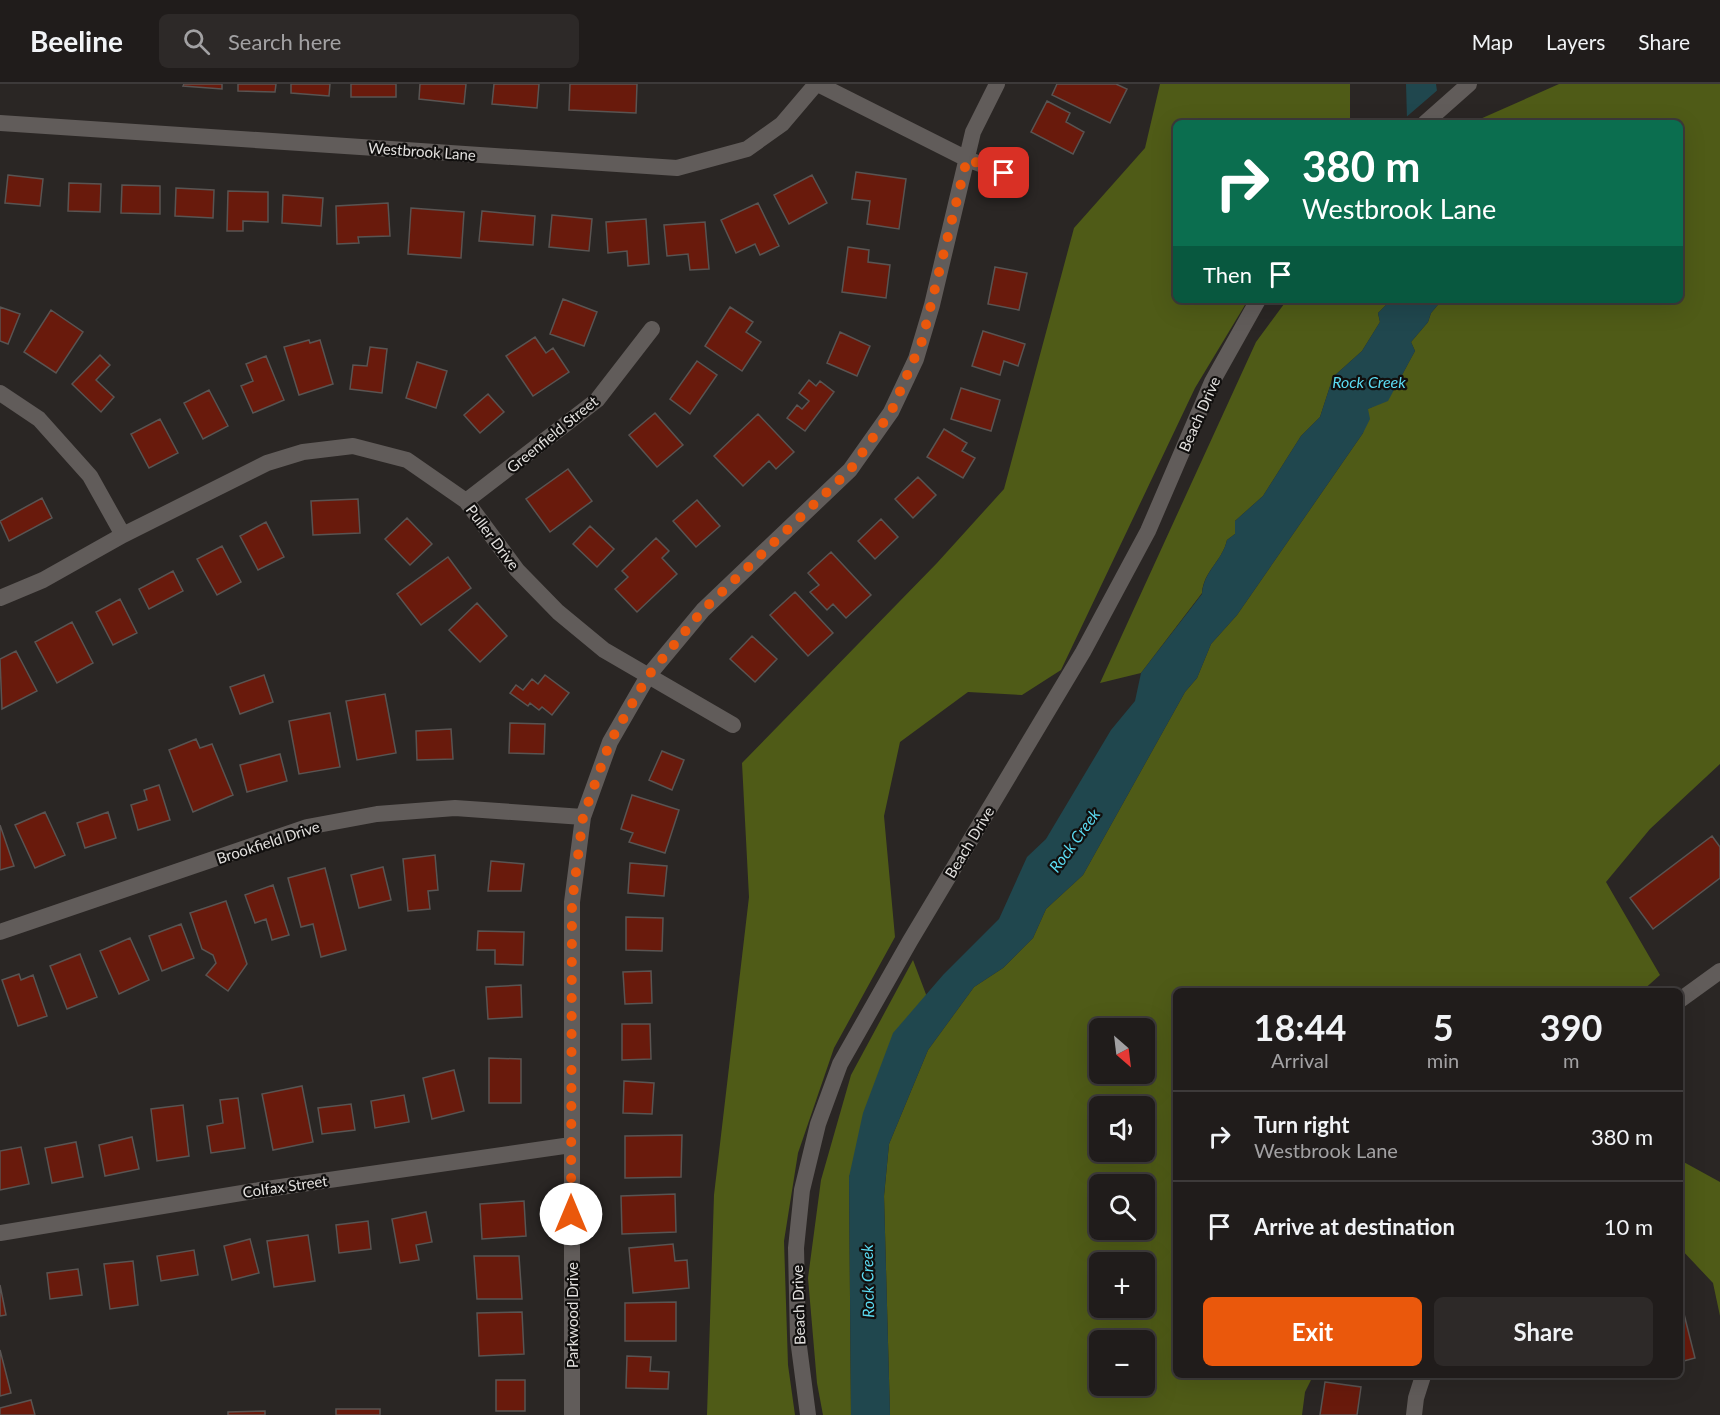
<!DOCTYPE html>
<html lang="en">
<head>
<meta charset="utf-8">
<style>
  body { margin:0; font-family:Lato,sans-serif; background:#2d2928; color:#f1f3f6; height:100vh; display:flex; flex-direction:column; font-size:22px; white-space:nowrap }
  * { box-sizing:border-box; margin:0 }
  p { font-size:20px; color:#a2a1a3 }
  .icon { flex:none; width:33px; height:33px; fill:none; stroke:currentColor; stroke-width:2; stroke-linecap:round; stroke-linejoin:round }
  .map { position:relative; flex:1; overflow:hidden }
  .panel { position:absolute; left:1173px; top:904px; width:510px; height:390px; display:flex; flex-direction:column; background:#201c1b; border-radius:9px; box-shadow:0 6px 24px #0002,0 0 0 2px #3d3a3a }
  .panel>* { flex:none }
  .guide { position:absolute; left:1173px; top:36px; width:510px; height:183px; border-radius:9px; box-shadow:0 6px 24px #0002,0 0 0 2px #3d3a3a; background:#0b6e4f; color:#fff; overflow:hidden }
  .needle { width:39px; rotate:152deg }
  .tools { position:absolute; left:1089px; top:934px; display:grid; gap:12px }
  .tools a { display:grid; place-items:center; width:66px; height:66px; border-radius:9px; background:#201c1b; box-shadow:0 6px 24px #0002,0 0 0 2px #3d3a3a; font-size:30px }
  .pin { position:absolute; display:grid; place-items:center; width:51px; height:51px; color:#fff; margin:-26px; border-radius:12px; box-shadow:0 3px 9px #0006 }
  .me { position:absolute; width:66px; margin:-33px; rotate:0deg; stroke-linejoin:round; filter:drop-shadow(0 0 4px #0008) }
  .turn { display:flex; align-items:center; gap:21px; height:126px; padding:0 30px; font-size:27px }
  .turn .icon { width:78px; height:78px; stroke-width:2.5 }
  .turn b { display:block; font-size:42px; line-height:51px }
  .then { display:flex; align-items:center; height:57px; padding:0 30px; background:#0003; gap:12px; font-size:22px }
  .eta { display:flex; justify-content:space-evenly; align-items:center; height:102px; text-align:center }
  .eta b { font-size:36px; font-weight:700; line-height:42px }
  .button { display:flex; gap:12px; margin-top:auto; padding:12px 30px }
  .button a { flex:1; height:69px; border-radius:9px; background:#ea580c; color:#fff; font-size:24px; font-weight:700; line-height:69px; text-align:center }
  .button a+a { background:#2d2928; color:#f1f3f6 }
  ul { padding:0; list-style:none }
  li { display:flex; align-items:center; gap:18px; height:90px; padding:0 30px; border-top:2px solid #3d3a3a }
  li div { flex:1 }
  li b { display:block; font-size:22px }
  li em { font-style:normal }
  header { display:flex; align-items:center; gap:36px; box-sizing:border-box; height:84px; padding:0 30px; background:#201c1b; border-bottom:2px solid #3d3a3a }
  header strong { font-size:28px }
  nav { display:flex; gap:33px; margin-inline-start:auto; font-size:21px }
  .search { width:420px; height:54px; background:#2d2928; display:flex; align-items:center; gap:15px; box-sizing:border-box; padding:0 21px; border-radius:9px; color:#a2a1a3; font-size:22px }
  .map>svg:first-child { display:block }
</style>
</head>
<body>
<header>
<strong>Beeline</strong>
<div class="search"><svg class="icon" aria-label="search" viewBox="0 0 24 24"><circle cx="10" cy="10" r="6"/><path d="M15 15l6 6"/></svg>Search here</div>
<nav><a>Map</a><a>Layers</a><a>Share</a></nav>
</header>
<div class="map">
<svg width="1720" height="1331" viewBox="0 0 1720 1331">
  <rect width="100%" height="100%" fill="#2a2624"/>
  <path fill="#4f5b17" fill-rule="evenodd" d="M 1160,0 L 1350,0 L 1350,39 L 1176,39 L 1176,216 L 1248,216 L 1195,304 L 1061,586 L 1022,611 L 968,608 L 900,658 L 884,732 L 895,853 L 834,964 L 798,1069 L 784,1157 L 788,1281 L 795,1331 L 707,1331 L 714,1111 L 749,813 L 742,679 L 937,479 L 1004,405 L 1074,144 L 1145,64 Z
    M 1559,0 L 1720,0 L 1720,680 L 1650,745 L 1606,798 L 1660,891 L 1641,908 L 1176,908 L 1176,1292 L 1313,1292 L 1305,1308 L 1302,1331 L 890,1331 L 884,1112 L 889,1060 L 928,966 L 974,903 L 1003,884 L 1033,854 L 1046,825 L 1083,791 L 1185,608 L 1197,594 L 1211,560 L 1237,531 L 1363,349 L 1367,325 C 1393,317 1402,289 1415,267 L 1411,258 L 1428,238 L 1431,229 L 1442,216 L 1680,216 L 1680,39 L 1471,39 ZM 1100,945 L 1144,945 L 1144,990 L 1100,990 ZM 1100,1023 L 1144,1023 L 1144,1068 L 1100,1068 ZM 1100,1101 L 1144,1101 L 1144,1146 L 1100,1146 ZM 1100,1179 L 1144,1179 L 1144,1224 L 1100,1224 ZM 1100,1257 L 1144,1257 L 1144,1302 L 1100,1302 Z
    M 1287,216 L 1391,216 L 1378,229 L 1380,238 L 1362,267 L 1333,293 L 1320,333 L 1301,352 L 1263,412 L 1235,437 L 1235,450 L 1227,456 C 1222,478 1204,486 1202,509 L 1141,589 L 1100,599 L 1256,258 Z
    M 913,876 L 927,913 L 849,1093 L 851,1331 L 823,1331 L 817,1299 L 808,1194 L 821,1096 L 851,991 Z
    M 1680,1076 L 1720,1098 L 1720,1232 L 1713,1199 L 1680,1164 Z"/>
  <path fill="#20474e" d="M 1406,0 L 1436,0 L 1437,7 L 1407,35 Z
    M 1391,216 L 1442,216 L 1431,229 L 1428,238 L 1411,258 L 1415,267 L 1388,317 L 1368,325 L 1370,335 L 1363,349 L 1237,531 L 1211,560 L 1197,594 L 1185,608 L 1083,791 L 1046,825 L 1033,854 L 1003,884 L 974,903 L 928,966 L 889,1060 L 884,1112 L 890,1331 L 851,1331 L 849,1093 L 863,1029 L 893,949 L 943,891 L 999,835 L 1027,773 L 1046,755 L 1111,646 L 1135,617 L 1141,589 L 1202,510 C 1204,486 1222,478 1227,456 L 1235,450 L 1235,437 L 1263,412 L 1301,352 L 1320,333 L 1333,293 L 1362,267 L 1380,238 L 1378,229 Z"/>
  <path fill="#2a2624" d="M 1440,4 L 1451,38 L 1405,39 L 1404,35 Z"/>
  <path fill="#691a0c" stroke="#595452" stroke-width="1.5" d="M 184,0 L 222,0 L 222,5 L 183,2 Z
    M 238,0 L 276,0 L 275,8 L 238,7 Z
    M 291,0 L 330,0 L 329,12 L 291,9 Z
    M 351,0 L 396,0 L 396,13 L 351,13 Z
    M 420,0 L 466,0 L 464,20 L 419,15 Z
    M 494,0 L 539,0 L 537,24 L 492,20 Z
    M 570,0 L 637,0 L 636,29 L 569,26 Z
    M 1057,0 L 1116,0 L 1127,5 L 1110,39 L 1052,11 Z
    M 1047,17 L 1070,29 L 1066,38 L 1084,48 L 1073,70 L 1031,48 Z
    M 856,88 L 906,95 L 899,145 L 867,140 L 870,117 L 852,115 Z
    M 8,91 L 43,95 L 40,122 L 5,119 Z
    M 812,91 L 827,119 L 789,140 L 774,111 Z
    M 69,99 L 101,100 L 100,128 L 68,127 Z
    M 122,101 L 160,102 L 160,130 L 121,129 Z
    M 176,104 L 214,106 L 213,134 L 175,132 Z
    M 228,107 L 268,108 L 268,138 L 243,137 L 243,147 L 227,147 Z
    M 283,111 L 323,114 L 321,142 L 282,139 Z
    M 388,119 L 390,152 L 358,153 L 359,159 L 337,160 L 336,122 Z
    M 758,119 L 779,162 L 760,171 L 755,160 L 736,169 L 721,136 Z
    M 411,124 L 464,128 L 461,174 L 408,170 Z
    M 482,127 L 535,132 L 533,161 L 479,157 Z
    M 552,131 L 592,135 L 589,167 L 549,163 Z
    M 646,135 L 649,180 L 628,182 L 627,167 L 608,169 L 606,138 Z
    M 705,138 L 709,185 L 690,186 L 688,170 L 667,172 L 664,141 Z
    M 848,163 L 869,166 L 868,178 L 890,181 L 886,214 L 842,208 Z
    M 995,183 L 1027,189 L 1019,226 L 988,220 Z
    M 563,215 L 597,228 L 584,262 L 550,250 Z
    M 0,223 L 20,230 L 8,260 L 0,257 Z
    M 730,223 L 753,238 L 746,248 L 761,258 L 742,287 L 705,262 Z
    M 51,226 L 83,248 L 56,289 L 24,268 Z
    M 983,247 L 1025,260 L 1018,282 L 1004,277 L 1000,291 L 972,282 Z
    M 840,248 L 870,262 L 857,292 L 827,279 Z
    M 535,253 L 546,269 L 553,264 L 569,288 L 533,312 L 506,272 Z
    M 309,256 L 310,259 L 320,256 L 333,300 L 299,311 L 284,263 Z
    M 370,263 L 387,265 L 382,309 L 350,305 L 353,281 L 367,282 Z
    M 100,271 L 110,281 L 96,296 L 114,313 L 101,328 L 72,300 Z
    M 266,272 L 284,316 L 253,329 L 241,302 L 253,297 L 246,280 Z
    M 697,277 L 717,291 L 690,330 L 670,315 Z
    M 417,278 L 447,287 L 436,324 L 406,314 Z
    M 809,296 L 816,302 L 820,297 L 834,308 L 805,347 L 787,334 L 797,321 L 802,325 L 809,317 L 799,309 Z
    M 961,304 L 1000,316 L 991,347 L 951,335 Z
    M 209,306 L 228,342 L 203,355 L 184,319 Z
    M 488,310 L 504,328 L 480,349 L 464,331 Z
    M 655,329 L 683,361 L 657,383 L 629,351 Z
    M 758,330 L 794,368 L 776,385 L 769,377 L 743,402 L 714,372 Z
    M 160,335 L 178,369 L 149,384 L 131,350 Z
    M 944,345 L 967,359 L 962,367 L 975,374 L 963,394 L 927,373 Z
    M 568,385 L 592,417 L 550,448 L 526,415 Z
    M 918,393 L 936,411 L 913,434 L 895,415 Z
    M 42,414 L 52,434 L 9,457 L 0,437 Z
    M 358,415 L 360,449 L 313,451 L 311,417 Z
    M 697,416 L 720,442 L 696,463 L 673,437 Z
    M 407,434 L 432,460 L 410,481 L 385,455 Z
    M 881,435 L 898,453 L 875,475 L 858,457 Z
    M 266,438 L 284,473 L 258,486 L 240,452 Z
    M 590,442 L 614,465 L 597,483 L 573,460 Z
    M 656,454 L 669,467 L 662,474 L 677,490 L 637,528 L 615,505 L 628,493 L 622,487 Z
    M 222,462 L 241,498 L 217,511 L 197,475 Z
    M 831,468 L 871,511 L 846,534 L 833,520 L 827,526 L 810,508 L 819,501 L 808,489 Z
    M 448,473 L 471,504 L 421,541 L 397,510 Z
    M 173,487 L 183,507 L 149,525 L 139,505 Z
    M 795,508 L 833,549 L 808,572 L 770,531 Z
    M 120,515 L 137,549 L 113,561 L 96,528 Z
    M 477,519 L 507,552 L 480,578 L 449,546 Z
    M 72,538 L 93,579 L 57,599 L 35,558 Z
    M 752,552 L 777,575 L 755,598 L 730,575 Z
    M 16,567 L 37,607 L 2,625 L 0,575 Z
    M 264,591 L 273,618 L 240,630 L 230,603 Z
    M 545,591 L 569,609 L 552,631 L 542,623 L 539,626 L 530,619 L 528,622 L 510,609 L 516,601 L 523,606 L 532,595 L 538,600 Z
    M 385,610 L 396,669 L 357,676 L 346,617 Z
    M 330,629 L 340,683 L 299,690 L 289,637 Z
    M 510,639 L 545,640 L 544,670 L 509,669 Z
    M 451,645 L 453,675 L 417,676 L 416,647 Z
    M 196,655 L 200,664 L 212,660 L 233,711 L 193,728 L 169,666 Z
    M 662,667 L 684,676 L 672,706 L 649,696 Z
    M 280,670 L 287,697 L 247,708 L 240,681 Z
    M 159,701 L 170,736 L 138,746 L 131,721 L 147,716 L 144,706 Z
    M 632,711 L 679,726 L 665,769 L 629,758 L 633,749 L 621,745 Z
    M 45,728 L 65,771 L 35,784 L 15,741 Z
    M 108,728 L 116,754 L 85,764 L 77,739 Z
    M 0,741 L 14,782 L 0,786 Z
    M 1712,752 L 1720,763 L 1720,794 L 1653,845 L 1630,814 Z
    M 435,771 L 438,806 L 428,807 L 430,825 L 408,827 L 403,775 Z
    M 491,777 L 524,780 L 521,807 L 488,807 Z
    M 630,779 L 667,782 L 664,812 L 628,809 Z
    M 383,783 L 391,816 L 359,824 L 351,791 Z
    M 325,784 L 346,866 L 321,873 L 313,840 L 301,843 L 288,794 Z
    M 273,801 L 289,851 L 272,856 L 266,835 L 255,839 L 245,811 Z
    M 226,817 L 247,880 L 228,907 L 206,891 L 216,879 L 213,871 L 202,865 L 190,829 Z
    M 626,833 L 663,834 L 662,867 L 626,866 Z
    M 181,840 L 194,874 L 162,887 L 149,852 Z
    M 478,847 L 524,848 L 523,881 L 495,880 L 495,866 L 477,866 Z
    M 130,854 L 149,896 L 119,910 L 100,867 Z
    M 80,870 L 97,913 L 67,925 L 50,882 Z
    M 651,887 L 652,919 L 625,920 L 623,888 Z
    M 19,890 L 21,896 L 33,891 L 47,932 L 18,942 L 2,896 Z
    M 521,901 L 522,933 L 488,935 L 486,903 Z
    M 622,940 L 650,940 L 651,975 L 622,976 Z
    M 489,974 L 521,975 L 521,1019 L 489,1019 Z
    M 454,986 L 464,1027 L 432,1035 L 423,994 Z
    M 624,997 L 654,999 L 652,1030 L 623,1029 Z
    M 302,1002 L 313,1058 L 273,1066 L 262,1010 Z
    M 404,1011 L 409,1038 L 375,1044 L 371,1017 Z
    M 238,1014 L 245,1064 L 211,1069 L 207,1042 L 223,1039 L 220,1016 Z
    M 351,1020 L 355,1046 L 322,1050 L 318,1024 Z
    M 183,1021 L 189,1072 L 157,1077 L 151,1025 Z
    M 682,1051 L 681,1093 L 625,1094 L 625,1052 Z
    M 132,1053 L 139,1085 L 105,1092 L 99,1061 Z
    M 76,1058 L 83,1093 L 52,1099 L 45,1064 Z
    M 21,1063 L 29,1100 L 0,1106 L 0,1067 Z
    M 675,1110 L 676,1148 L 622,1150 L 621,1112 Z
    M 524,1117 L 526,1152 L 482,1155 L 480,1120 Z
    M 426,1128 L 432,1158 L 416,1161 L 419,1176 L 400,1179 L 392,1135 Z
    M 368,1137 L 371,1165 L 339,1169 L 336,1141 Z
    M 308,1151 L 315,1197 L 274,1203 L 267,1157 Z
    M 250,1155 L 259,1189 L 232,1196 L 224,1162 Z
    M 673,1160 L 675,1177 L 687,1176 L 689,1204 L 633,1209 L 629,1164 Z
    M 194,1166 L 198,1191 L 161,1197 L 157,1172 Z
    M 474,1172 L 519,1172 L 522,1215 L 477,1215 Z
    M 133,1177 L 138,1221 L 110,1225 L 104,1180 Z
    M 78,1185 L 82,1211 L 50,1215 L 47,1189 Z
    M 0,1201 L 6,1231 L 0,1232 Z
    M 1680,1214 L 1695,1274 L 1680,1278 Z
    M 676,1218 L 676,1257 L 625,1257 L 625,1219 Z
    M 522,1228 L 524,1270 L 479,1272 L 477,1229 Z
    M 0,1266 L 11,1309 L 0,1312 Z
    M 627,1272 L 651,1273 L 650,1287 L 669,1288 L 668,1305 L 626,1304 Z
    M 496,1296 L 525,1296 L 525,1327 L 496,1327 Z
    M 1325,1298 L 1361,1303 L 1357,1331 L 1320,1331 Z
    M 31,1316 L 35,1331 L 0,1331 L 0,1324 Z
    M 336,1325 L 380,1325 L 380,1331 L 336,1331 Z
    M 265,1327 L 265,1331 L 228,1331 L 228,1328 Z"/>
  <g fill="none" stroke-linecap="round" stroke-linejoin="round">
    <path stroke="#615c5a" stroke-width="16" d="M 818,0 L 967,75 L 1004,89
      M 0,39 L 677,84 L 747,65 L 782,40 L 816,0
      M 0,309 L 39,335 L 90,392 L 123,451
      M 466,417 L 597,316 L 652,245
      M 0,514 L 43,496 L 123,451 L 267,379 L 303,368 L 353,362 L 407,376 L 466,417 L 517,486 L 558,528 L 604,566 L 733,641
      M 0,848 L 307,743 L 377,730 L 455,724 L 583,733
      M 1680,916 L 1720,887
      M 0,1149 L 260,1106 L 571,1061
      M 572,1331 L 572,818 L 583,733 L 610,658 L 648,592 L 703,526 L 850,386 L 891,328 L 916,275 L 932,221 L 973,48 L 997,0
      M 1414,1331 L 1416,1314 L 1423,1292"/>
    <path stroke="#615c5a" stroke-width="16" d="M 1425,39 L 1469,0
      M 808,1331 L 798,1255 L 796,1164 L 802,1106 L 818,1040 L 840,980 L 910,857 L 1083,568 L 1148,447 L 1212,298 L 1258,216"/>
  </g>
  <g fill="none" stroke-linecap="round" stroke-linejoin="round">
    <path stroke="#ea580c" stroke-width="10" stroke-dasharray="0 18" d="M 571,1130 L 572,819 L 583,733 L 610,658 L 648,592 L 703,526 L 850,386 L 891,328 L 922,257 L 967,75 L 1004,89"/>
  </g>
  <g text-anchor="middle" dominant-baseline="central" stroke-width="4.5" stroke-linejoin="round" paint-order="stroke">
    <g font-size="15" fill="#e3e1df" stroke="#110f0e">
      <text transform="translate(422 67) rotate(4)">Westbrook Lane</text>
      <text transform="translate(1199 330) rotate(-66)">Beach Drive</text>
      <text transform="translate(552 350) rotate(-39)">Greenfield Street</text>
      <text transform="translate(493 453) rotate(53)">Puller Drive</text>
      <text transform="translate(268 758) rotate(-18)">Brookfield Drive</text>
      <text transform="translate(969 758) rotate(-59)">Beach Drive</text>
      <text transform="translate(285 1102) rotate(-8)">Colfax Street</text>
      <text transform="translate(798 1221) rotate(-92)">Beach Drive</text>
      <text transform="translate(572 1231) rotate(-90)">Parkwood Drive</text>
    </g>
    <g font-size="16" font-style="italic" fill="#5bdbf2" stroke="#110f0e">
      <text x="1369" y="297">Rock Creek</text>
      <text transform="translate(1074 756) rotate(-54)">Rock Creek</text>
      <text transform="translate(867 1197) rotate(-91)">Rock Creek</text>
    </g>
  </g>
</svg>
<div class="tools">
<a><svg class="needle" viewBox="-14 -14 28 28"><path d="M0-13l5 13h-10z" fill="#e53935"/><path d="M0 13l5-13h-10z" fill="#a2a1a3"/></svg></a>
<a><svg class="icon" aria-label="sound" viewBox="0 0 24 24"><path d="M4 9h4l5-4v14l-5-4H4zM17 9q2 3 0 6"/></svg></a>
<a><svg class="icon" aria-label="search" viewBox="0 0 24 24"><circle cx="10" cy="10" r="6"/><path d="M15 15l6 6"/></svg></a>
<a>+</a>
<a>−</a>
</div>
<div class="pin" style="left:1004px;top:89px;background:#d93025"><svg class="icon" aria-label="arrive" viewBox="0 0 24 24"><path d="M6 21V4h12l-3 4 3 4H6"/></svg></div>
<svg class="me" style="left:571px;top:1130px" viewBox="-20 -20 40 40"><circle r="19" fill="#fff"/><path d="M0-13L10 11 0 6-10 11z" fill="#ea580c"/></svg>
<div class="guide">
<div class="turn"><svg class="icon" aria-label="right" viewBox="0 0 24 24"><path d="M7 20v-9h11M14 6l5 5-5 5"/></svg><div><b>380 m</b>Westbrook Lane</div></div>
<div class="then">Then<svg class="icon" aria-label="arrive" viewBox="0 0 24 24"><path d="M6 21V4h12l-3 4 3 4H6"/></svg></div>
</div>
<section class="panel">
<div class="eta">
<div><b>18:44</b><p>Arrival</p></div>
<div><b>5</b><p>min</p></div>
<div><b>390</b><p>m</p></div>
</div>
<ul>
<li><svg class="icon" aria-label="right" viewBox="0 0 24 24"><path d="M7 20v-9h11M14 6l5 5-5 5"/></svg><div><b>Turn right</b><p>Westbrook Lane</p></div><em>380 m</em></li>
<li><svg class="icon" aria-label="arrive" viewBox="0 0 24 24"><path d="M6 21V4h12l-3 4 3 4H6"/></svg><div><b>Arrive at destination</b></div><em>10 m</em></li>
</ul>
<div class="button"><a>Exit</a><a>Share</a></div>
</section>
</div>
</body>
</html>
